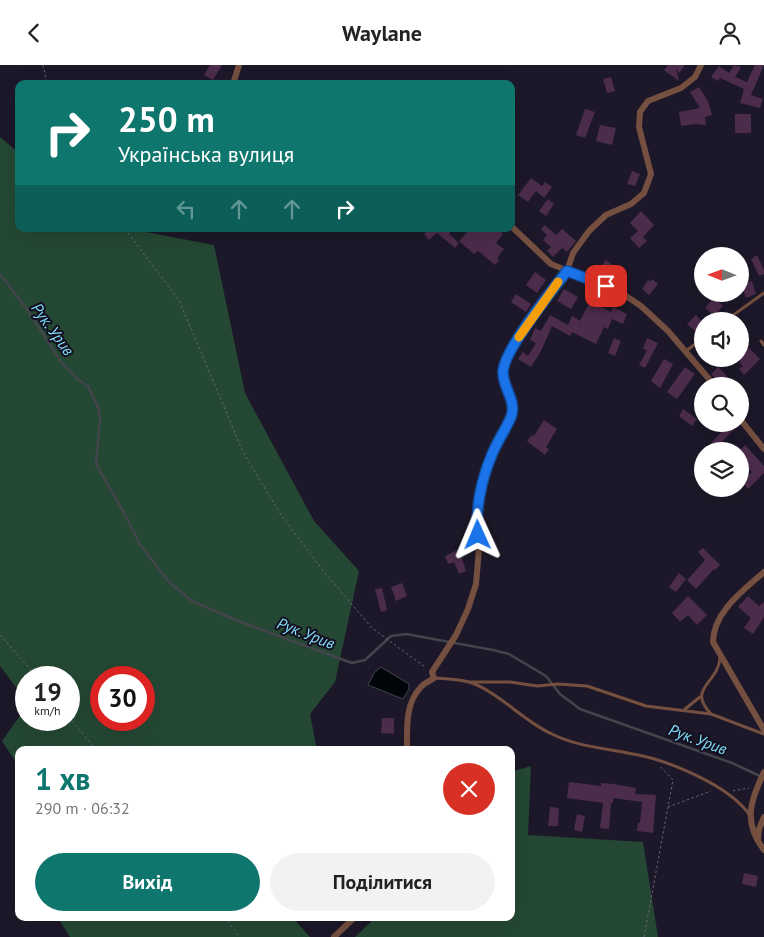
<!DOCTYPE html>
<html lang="uk">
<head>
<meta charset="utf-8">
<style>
  body { margin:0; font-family:"PT Sans",sans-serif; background:#f2f2f2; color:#222; height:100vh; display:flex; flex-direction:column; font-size:19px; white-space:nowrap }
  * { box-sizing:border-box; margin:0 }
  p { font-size:16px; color:#767676 }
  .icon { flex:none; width:28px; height:28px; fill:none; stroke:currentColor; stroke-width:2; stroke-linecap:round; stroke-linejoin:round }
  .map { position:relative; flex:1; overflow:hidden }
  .side { position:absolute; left:15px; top:681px; width:500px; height:175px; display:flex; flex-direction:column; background:#fff; border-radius:10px; box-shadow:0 5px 20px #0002 }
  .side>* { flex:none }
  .guide { position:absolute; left:15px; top:15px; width:500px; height:152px; border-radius:10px; box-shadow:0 5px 20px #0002; background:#0f766e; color:#fff; overflow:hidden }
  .needle { width:32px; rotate:271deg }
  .tools { position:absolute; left:694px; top:182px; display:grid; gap:10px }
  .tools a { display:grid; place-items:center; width:55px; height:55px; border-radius:50%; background:#fff; box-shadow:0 5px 20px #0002; font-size:25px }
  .speed { position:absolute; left:15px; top:601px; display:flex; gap:10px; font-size:25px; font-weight:700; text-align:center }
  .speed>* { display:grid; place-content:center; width:65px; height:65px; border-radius:50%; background:#fff; box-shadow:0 5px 20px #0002; line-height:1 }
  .speed small { font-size:12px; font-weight:400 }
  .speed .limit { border:8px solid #d22; background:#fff; color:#111 }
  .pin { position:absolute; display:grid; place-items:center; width:42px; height:42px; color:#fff; margin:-21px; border-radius:10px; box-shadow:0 2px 8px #0006 }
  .me { position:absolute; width:55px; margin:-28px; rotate:359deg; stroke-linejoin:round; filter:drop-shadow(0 0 4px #0008) }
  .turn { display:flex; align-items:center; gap:18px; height:105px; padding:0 20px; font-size:22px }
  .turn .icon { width:65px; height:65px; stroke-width:2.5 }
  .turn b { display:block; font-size:35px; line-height:42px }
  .lanes { display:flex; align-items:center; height:48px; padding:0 20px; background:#0003; justify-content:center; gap:25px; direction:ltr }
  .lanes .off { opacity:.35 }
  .round { display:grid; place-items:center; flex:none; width:52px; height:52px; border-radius:26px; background:#f2f2f2 }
  .headline { display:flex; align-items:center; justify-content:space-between; height:85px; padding:0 20px }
  h1 { font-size:30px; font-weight:700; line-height:38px; color:#0f766e }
  .button { display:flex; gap:10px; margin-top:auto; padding:10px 20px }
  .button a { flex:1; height:58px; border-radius:30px; background:#0f766e; color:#fff; font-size:20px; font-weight:700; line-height:58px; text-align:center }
  .button a+a { background:#f2f2f2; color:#222 }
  header { display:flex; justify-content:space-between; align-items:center; height:65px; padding:0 20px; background:#fff; font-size:22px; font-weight:700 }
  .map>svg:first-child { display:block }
</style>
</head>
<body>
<header><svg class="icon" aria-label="back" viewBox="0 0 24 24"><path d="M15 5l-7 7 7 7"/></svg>Waylane<svg class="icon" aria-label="person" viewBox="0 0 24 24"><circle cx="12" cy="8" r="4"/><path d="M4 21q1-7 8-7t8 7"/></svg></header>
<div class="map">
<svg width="764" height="872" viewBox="0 0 764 872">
  <rect width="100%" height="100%" fill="#1d1829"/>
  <path fill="#244834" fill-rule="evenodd" d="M 0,72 L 19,88 L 19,164 L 130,164 L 214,180 L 245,328 L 314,456 L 359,506 L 335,617 L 310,649 L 317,685 L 19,685 L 19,702 L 2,676 L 26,642 L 26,655 L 69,655 L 69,612 L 26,612 L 26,636 L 0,601 ZM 101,612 L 144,612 L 144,655 L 101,655 Z
    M 531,701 L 528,770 L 643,777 L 658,872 L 355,872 L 375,853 L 511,852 L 511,707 Z
    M 58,853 L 293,853 L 310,872 L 70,872 Z"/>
  <path fill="#000509" stroke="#42454b" d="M 381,602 L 409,619 L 409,624 L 403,634 L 368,620 L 374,608 Z"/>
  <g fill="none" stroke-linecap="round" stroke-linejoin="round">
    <path stroke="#42454b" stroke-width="2.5" d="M 0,209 L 26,243 L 62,298 L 77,314 L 88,321 L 98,342 L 100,354 L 96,399 L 124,448 L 141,481 L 169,517 L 192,536 L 238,556 L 352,598 L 365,595 L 391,571 L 406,569 L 493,585 L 509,589 L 546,611 L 560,629 L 580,644 L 732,698 L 760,711"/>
  </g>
  <path fill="#4c2c4b" d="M 210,0 L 222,0 L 213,15 L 204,10 Z
    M 668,0 L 685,0 L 679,8 L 676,4 L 679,16 L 664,5 Z
    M 734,0 L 741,2 L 735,12 L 747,17 L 755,0 L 764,0 L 751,30 L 763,34 L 760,43 L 740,38 L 744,24 L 720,13 L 718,16 L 711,12 L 719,1 L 729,8 Z
    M 611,12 L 615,26 L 607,28 L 603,14 Z
    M 699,22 L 708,36 L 712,50 L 705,52 L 706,60 L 696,59 L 681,61 L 679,47 L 700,43 L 690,27 Z
    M 585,44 L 595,47 L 585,73 L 576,70 Z
    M 735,49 L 751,49 L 751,68 L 735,68 Z
    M 600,60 L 616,63 L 612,80 L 596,76 Z
    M 632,106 L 640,109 L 635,121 L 627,119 Z
    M 531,113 L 542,121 L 545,117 L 552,122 L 544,133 L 536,126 L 528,137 L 518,130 Z
    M 548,134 L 554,139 L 546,151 L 539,146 Z
    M 641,146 L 654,160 L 643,172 L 647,176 L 639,183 L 630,173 L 638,166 L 630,158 Z
    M 545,160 L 556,170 L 562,164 L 576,176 L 567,187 L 562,183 L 553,192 L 547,186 L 551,182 L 543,175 L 547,170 L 541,164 Z
    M 430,164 L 453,164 L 449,169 L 459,178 L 455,183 L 437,168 L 429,175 L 424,169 Z
    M 470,164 L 498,164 L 503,169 L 496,178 L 504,184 L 497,193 L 499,195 L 495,200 L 478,186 L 474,189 L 459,176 Z
    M 757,190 L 764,205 L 764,209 L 759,211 L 751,194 Z
    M 606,195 L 614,201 L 606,210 L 599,204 Z
    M 535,207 L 546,215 L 537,228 L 526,220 Z
    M 652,214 L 658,219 L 649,230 L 642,224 L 648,215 L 650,217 Z
    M 752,216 L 756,229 L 746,233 L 741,220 Z
    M 564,224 L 578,232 L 571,244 L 557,236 Z
    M 516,229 L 531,239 L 526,247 L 511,237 Z
    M 714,232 L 723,241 L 714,251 L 705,243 Z
    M 590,236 L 611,247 L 613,242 L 627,249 L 623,259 L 612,254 L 608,264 L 604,262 L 596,279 L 572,267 L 570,271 L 552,261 L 541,286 L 531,302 L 518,294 L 523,287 L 528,291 L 536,278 L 530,275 L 535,263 L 541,266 L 550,250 L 568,260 L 572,251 L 580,256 Z
    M 696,250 L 702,257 L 702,261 L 696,267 L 687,259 Z
    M 614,273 L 621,276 L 615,291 L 608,288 Z
    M 647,273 L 658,278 L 645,303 L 639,300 L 647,285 L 643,284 Z
    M 740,274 L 760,294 L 744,310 L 739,304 L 743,301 L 740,298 Z
    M 664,294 L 673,299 L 660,323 L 651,316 Z
    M 685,302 L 695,309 L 677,334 L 667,327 Z
    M 718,302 L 727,311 L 724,313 L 731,321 L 723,321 L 711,309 Z
    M 683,344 L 697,354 L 692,361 L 679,351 Z
    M 544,355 L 557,364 L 546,382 L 549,384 L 545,390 L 527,376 L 532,370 L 534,371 Z
    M 729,359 L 733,359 L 736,362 L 721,378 L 730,386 L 719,386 L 711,378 Z
    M 745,380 L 764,401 L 764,408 L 748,424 L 742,417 L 752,407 L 740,396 L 740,385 Z
    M 469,479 L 472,486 L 461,490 L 466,506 L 459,509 L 454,497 L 448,499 L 445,491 Z
    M 703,483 L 720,500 L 715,505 L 714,504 L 696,524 L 687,515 L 705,495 L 698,487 Z
    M 679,508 L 686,514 L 676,527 L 669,522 Z
    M 402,518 L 407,531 L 396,536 L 391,522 Z
    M 382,523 L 387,545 L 381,547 L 375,524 Z
    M 688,531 L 707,550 L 697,560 L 688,550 L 680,557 L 672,548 Z
    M 748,531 L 759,541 L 764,537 L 764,552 L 753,569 L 744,563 L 751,553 L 738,542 Z
    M 382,653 L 394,653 L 394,669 L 381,668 Z
    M 569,717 L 601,721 L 601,718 L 614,719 L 636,723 L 635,729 L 656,730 L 653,768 L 637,766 L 638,758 L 640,758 L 642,737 L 613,733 L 613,738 L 611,738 L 609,764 L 600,763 L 603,738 L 567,733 Z
    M 550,742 L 559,743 L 558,761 L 548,761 Z
    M 577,749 L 585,751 L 582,767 L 574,765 Z
    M 744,808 L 758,811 L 756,822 L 742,819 Z"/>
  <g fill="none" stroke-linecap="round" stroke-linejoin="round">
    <path stroke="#686473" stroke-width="1" stroke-dasharray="2.5 2.5" stroke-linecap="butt" d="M 43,0 L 47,19
      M 125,164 L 179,235 L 243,387 L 281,450 L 325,508 L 372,563 L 425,602
      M 0,570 L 37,612
      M 69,652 L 96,685
      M 733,726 L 749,723
      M 668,742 L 711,726
      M 225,852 L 239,872
      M 644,872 L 673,715 L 661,702"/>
    <path stroke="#754f3f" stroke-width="3" d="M 725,256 L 764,228
      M 761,276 L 764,280
      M 686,286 L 702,274
      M 434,613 C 446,614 461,614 472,618 C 501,629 523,656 552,669 C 578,682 605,683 633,689 C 668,695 728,720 749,749
      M 471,617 L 510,617 L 537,621 L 558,619 L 587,621 L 646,641 L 711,649 L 764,669
      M 685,644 L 700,632
      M 711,649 C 686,622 719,619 720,592"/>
    <path stroke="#754f3f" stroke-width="6" d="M 233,19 L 239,0
      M 511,161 L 551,199 L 620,227 L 641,241 L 668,266 L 715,321
      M 740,354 L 764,384
      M 764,507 C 744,525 713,547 713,577 L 764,665
      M 407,685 C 407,664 405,638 421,622 C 424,618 430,616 434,613 L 432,607 L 456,570 L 468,544 L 476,519 L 479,484 L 476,457 L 478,442 L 490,394 L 512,349 L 511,334 L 503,309 L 504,300 L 516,277 L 567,206 L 573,188 L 589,166 L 606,150 L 631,139 L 644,128 L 651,109 L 639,62 L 640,47 L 648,36 L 681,23 L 695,12 L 701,0
      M 764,707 C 751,736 742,756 764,785
      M 758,775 L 759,764 L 764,752
      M 334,872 L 355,852"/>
  </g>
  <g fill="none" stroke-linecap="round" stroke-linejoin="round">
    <defs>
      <path id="route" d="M 478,470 C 475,446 481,416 491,392 C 496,378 505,366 511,352 C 517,336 503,323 503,308 C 502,287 553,224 567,206 L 606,221"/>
    </defs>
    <use href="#route" stroke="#114b97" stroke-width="12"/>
    <use href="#route" stroke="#1a73e8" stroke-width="9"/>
    <path stroke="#f59e0b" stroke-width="9" d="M 519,272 L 558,217"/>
  </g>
  <g text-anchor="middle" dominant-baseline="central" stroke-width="4" stroke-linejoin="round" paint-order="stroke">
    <g font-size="16" font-style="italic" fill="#7fdef9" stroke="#140f1f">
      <text transform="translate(53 264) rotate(54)">Рук. Урив</text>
      <text transform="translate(306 568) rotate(21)">Рук. Урив</text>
      <text transform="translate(698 674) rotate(20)">Рук. Урив</text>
    </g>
  </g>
</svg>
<div class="tools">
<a><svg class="needle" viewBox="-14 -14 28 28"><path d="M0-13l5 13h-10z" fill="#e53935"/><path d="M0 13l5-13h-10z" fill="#767676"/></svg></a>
<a><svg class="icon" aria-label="sound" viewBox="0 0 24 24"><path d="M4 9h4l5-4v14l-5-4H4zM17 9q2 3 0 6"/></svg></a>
<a><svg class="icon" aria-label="search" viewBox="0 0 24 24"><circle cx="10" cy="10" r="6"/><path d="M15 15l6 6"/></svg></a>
<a><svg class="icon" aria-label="layers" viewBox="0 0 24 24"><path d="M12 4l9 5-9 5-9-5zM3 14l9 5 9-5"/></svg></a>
</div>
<div class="speed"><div>19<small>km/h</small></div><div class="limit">30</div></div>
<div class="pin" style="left:606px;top:221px;background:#d93025"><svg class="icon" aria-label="arrive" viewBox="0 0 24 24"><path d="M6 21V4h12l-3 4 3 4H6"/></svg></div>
<svg class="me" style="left:478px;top:470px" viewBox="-20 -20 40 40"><path d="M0-17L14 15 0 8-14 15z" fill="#1a73e8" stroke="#fff" stroke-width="4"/></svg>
<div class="guide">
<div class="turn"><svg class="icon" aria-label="right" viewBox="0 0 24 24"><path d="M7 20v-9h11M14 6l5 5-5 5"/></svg><div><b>250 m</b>Українська вулиця</div></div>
<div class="lanes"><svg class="icon off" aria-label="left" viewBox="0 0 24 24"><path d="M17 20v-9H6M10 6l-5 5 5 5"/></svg><svg class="icon off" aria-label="ahead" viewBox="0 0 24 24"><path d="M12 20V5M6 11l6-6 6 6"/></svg><svg class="icon off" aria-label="ahead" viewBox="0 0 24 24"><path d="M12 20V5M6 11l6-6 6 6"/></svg><svg class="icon" aria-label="right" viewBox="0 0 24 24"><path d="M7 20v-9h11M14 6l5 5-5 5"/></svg></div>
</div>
<section class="side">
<div class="headline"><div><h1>1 хв</h1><p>290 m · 06:32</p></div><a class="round" style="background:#d93025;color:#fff"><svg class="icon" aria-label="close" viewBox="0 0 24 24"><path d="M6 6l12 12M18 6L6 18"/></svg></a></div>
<div class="button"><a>Вихід</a><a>Поділитися</a></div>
</section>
</div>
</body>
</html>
